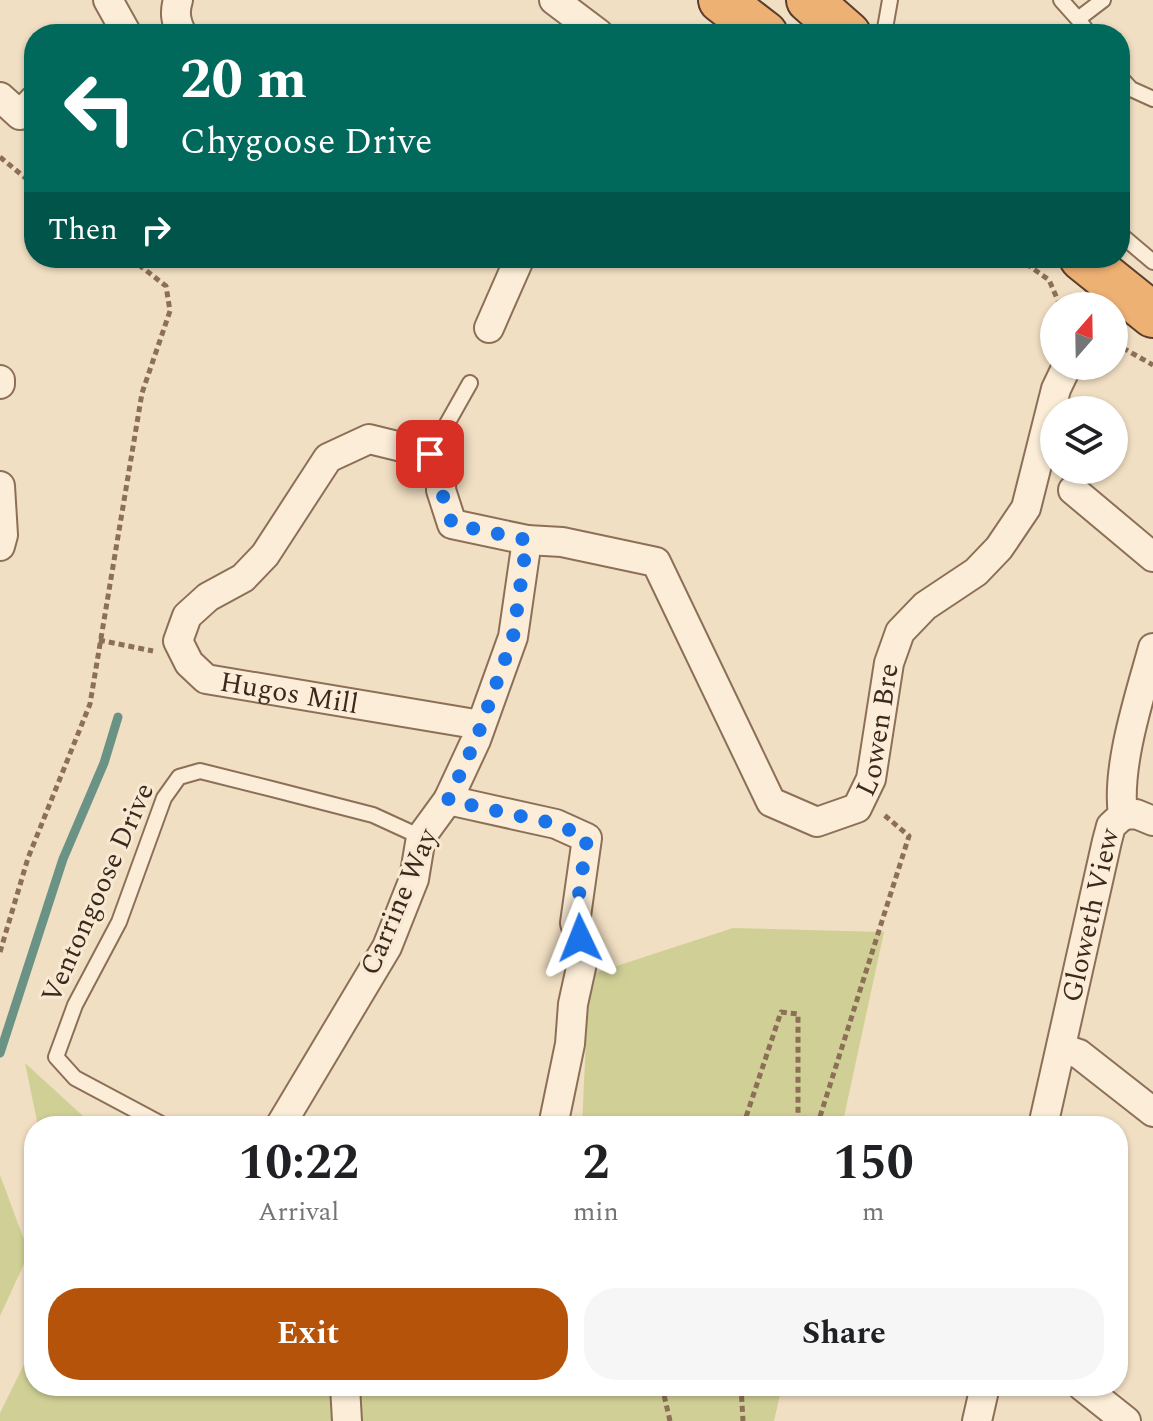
<!DOCTYPE html>
<html lang="en">
<head>
<meta charset="utf-8">
<style>
  body { margin:0; font-family:Spectral,serif; background:#f6f6f6; color:#202124; height:100vh; display:flex; flex-direction:column; font-size:30px; white-space:nowrap }
  * { box-sizing:border-box; margin:0 }
  p { font-size:26px; color:#757577 }
  .icon { flex:none; width:44px; height:44px; fill:none; stroke:currentColor; stroke-width:2; stroke-linecap:round; stroke-linejoin:round }
  .map { position:relative; flex:1; overflow:hidden }
  .drawer { position:absolute; left:24px; top:1116px; width:1104px; height:280px; display:flex; flex-direction:column; background:#fff; border-radius:32px; box-shadow:0 2px 6px #0004 }
  .drawer>* { flex:none }
  .guide { position:absolute; left:24px; top:24px; width:1106px; height:244px; border-radius:32px; box-shadow:0 2px 6px #0004; background:#00695c; color:#fff; overflow:hidden }
  .needle { width:52px; rotate:20deg }
  .fabs { position:absolute; left:1040px; top:292px; display:grid; gap:16px }
  .fabs a { display:grid; place-items:center; width:88px; height:88px; border-radius:50%; background:#fff; box-shadow:0 2px 6px #0004; font-size:40px }
  .pin { position:absolute; display:grid; place-items:center; width:68px; height:68px; color:#fff; margin:-34px; border-radius:16px; box-shadow:0 4px 12px #0006 }
  .me { position:absolute; width:88px; margin:-44px; rotate:358deg; stroke-linejoin:round; filter:drop-shadow(0 0 6px #0008) }
  .turn { display:flex; align-items:center; gap:28px; height:168px; padding:0 24px; font-size:36px }
  .turn .icon { width:104px; height:104px; stroke-width:2.5 }
  .turn b { display:block; font-size:56px; line-height:68px }
  .then { display:flex; align-items:center; height:76px; padding:0 24px; background:#0003; gap:16px; font-size:30px }
  .eta { display:flex; justify-content:space-evenly; align-items:center; height:136px; text-align:center }
  .eta b { font-size:48px; font-weight:700; line-height:56px }
  .primary-button { display:flex; gap:16px; margin-top:auto; padding:16px 24px }
  .primary-button a { flex:1; height:92px; border-radius:32px; background:#b45309; color:#fff; font-size:32px; font-weight:700; line-height:92px; text-align:center }
  .primary-button a+a { background:#f6f6f6; color:#202124 }
  .map>svg:first-child { display:block }
</style>
</head>
<body>
<div class="map">
<svg width="1153" height="1421" viewBox="0 0 1153 1421">
  <rect width="100%" height="100%" fill="#f1dfc3"/>
  <path fill="#d0d096" d="M 733,928 L 884,932 L 842,1126 L 582,1126 L 589,975 Z
    M 25,1063 L 94,1126 L 38,1126 Z
    M 0,1175 L 29,1253 L 0,1316 Z
    M 34,1344 L 34,1386 L 782,1386 L 774,1421 L 0,1421 L 0,1413 Z"/>
  <g fill="none" stroke-linecap="round" stroke-linejoin="round">
    <path stroke="#6b9385" stroke-width="9" d="M 0,1053 L 63,859 L 104,763 L 118,717"/>
    <defs>
      <path id="service" d="M 1061,0 L 1078,19 L 1103,0
        M 1078,19 L 1089,34
        M 884,34 L 890,0
        M 1120,77 L 1131,89 L 1153,99
        M 1120,234 L 1153,262
        M 430,454 L 470,383
        M 165,1126 L 75,1078 L 56,1057 L 75,1005 L 119,922 L 164,798 L 179,777 L 200,771 L 272,789 L 373,815 L 421,837"/>
      <g id="minor">
        <path d="M 108,0 L 127,34"/>
        <path d="M 178,0 C 174,13 176,22 182,34"/>
        <path d="M 554,0 L 599,34"/>
        <path d="M 0,97 L 20,115 L 34,100"/>
        <path d="M 489,328 L 518,262"/>
        <path d="M 0,380 L 0,384"/>
        <path d="M 0,486 L 3,535 L 0,546"/>
        <path d="M 1073,490 L 1153,557"/>
        <path id="s1" d="M 527,540 L 562,542 L 656,562 L 771,802 L 817,822 L 857,808 L 871,779 L 889,663 L 900,632 L 925,606 L 976,572 L 999,548 L 1026,508 L 1056,389 L 1067,366"/>
        <path d="M 448,800 L 556,824 L 587,838 L 575,923 L 584,954 L 573,1004 L 570,1044 L 553,1126"/>
        <path d="M 1123,815 L 1136,814 L 1153,821"/>
        <path d="M 1061,1048 L 1079,1054 L 1153,1112"/>
        <path id="s2" d="M 280,1126 L 387,947 L 414,879 L 421,837 L 448,800 L 476,740 L 513,637 L 527,540 L 452,524 L 441,490 L 442,460 L 430,454 L 369,439 L 328,458 L 265,555 L 243,578 L 208,597 L 187,616 L 178,641 L 189,663 L 206,679 L 481,725"/>
        <path id="s3" d="M 1043,1126 L 1107,841 L 1111,826 L 1123,815 C 1116,767 1140,695 1153,648"/>
        <path d="M 345,1386 L 347,1421"/>
        <path d="M 1082,1386 L 1126,1421"/>
        <path d="M 977,1421 L 985,1386"/>
      </g>
      <path id="trunk" d="M 721,0 L 765,34
        M 809,0 L 848,34
        M 1082,258 L 1153,315"/>
    </defs>
    <use href="#service" stroke="#8d6f58" stroke-width="18"/>
    <use href="#minor" stroke="#8d6f58" stroke-width="32"/>
    <use href="#trunk" stroke="#5a3d2d" stroke-width="48"/>
    <path stroke="#8d6f58" stroke-width="5" stroke-dasharray="6 4" stroke-linecap="butt" d="M 0,157 L 34,185
      M 1018,258 L 1049,280 L 1059,303 L 1063,306
      M 1114,343 L 1153,365
      M 99,640 L 153,651
      M 0,952 L 28,858 L 90,704 L 142,393 L 170,311 L 166,286 L 130,258
      M 743,1126 L 781,1012 L 798,1014 L 798,1126
      M 817,1126 L 909,836 L 883,814
      M 662,1386 L 670,1421
      M 741,1386 L 743,1421"/>
    <use href="#service" stroke="#fbedd7" stroke-width="14"/>
    <use href="#minor" stroke="#fbedd7" stroke-width="28"/>
    <use href="#trunk" stroke="#eeb174" stroke-width="44"/>
  </g>
  <g fill="none" stroke-linecap="round" stroke-linejoin="round">
    <path stroke="#1a73e8" stroke-width="14" stroke-dasharray="0 25.2" d="M 430,454 L 442,460 L 441,490 L 452,524 L 527,540 L 513,637 L 476,740 L 448,800 L 556,824 L 587,838 L 575,923 L 580,938"/>
  </g>
  <g text-anchor="middle" dominant-baseline="central" stroke-width="6" stroke-linejoin="round" paint-order="stroke">
    <g font-size="28" fill="#3c291d" stroke="#f8e9d3">
      <text stroke="none"><textPath href="#s2" startOffset="1282">Hugos Mill</textPath></text>
      <text stroke="none"><textPath href="#s1" startOffset="572">Lowen Bre</textPath></text>
      <text transform="translate(98 893) rotate(-66)">Ventongoose Drive</text>
      <text transform="translate(399 902) rotate(-67)">Carrine Way</text>
      <text stroke="none"><textPath href="#s3" startOffset="216">Gloweth View</textPath></text>
    </g>
  </g>
</svg>
<div class="fabs">
<a><svg class="needle" viewBox="-14 -14 28 28"><path d="M0-13l5 13h-10z" fill="#e53935"/><path d="M0 13l5-13h-10z" fill="#757577"/></svg></a>
<a><svg class="icon" aria-label="layers" viewBox="0 0 24 24"><path d="M12 4l9 5-9 5-9-5zM3 14l9 5 9-5"/></svg></a>
</div>
<div class="pin" style="left:430px;top:454px;background:#d93025"><svg class="icon" aria-label="arrive" viewBox="0 0 24 24"><path d="M6 21V4h12l-3 4 3 4H6"/></svg></div>
<svg class="me" style="left:580px;top:938px" viewBox="-20 -20 40 40"><path d="M0-17L14 15 0 8-14 15z" fill="#1a73e8" stroke="#fff" stroke-width="4"/></svg>
<div class="guide">
<div class="turn"><svg class="icon" aria-label="left" viewBox="0 0 24 24"><path d="M17 20v-9H6M10 6l-5 5 5 5"/></svg><div><b>20 m</b>Chygoose Drive</div></div>
<div class="then">Then<svg class="icon" aria-label="right" viewBox="0 0 24 24"><path d="M7 20v-9h11M14 6l5 5-5 5"/></svg></div>
</div>
<section class="drawer">
<div class="eta">
<div><b>10:22</b><p>Arrival</p></div>
<div><b>2</b><p>min</p></div>
<div><b>150</b><p>m</p></div>
</div>
<div class="primary-button"><a>Exit</a><a>Share</a></div>
</section>
</div>
</body>
</html>
